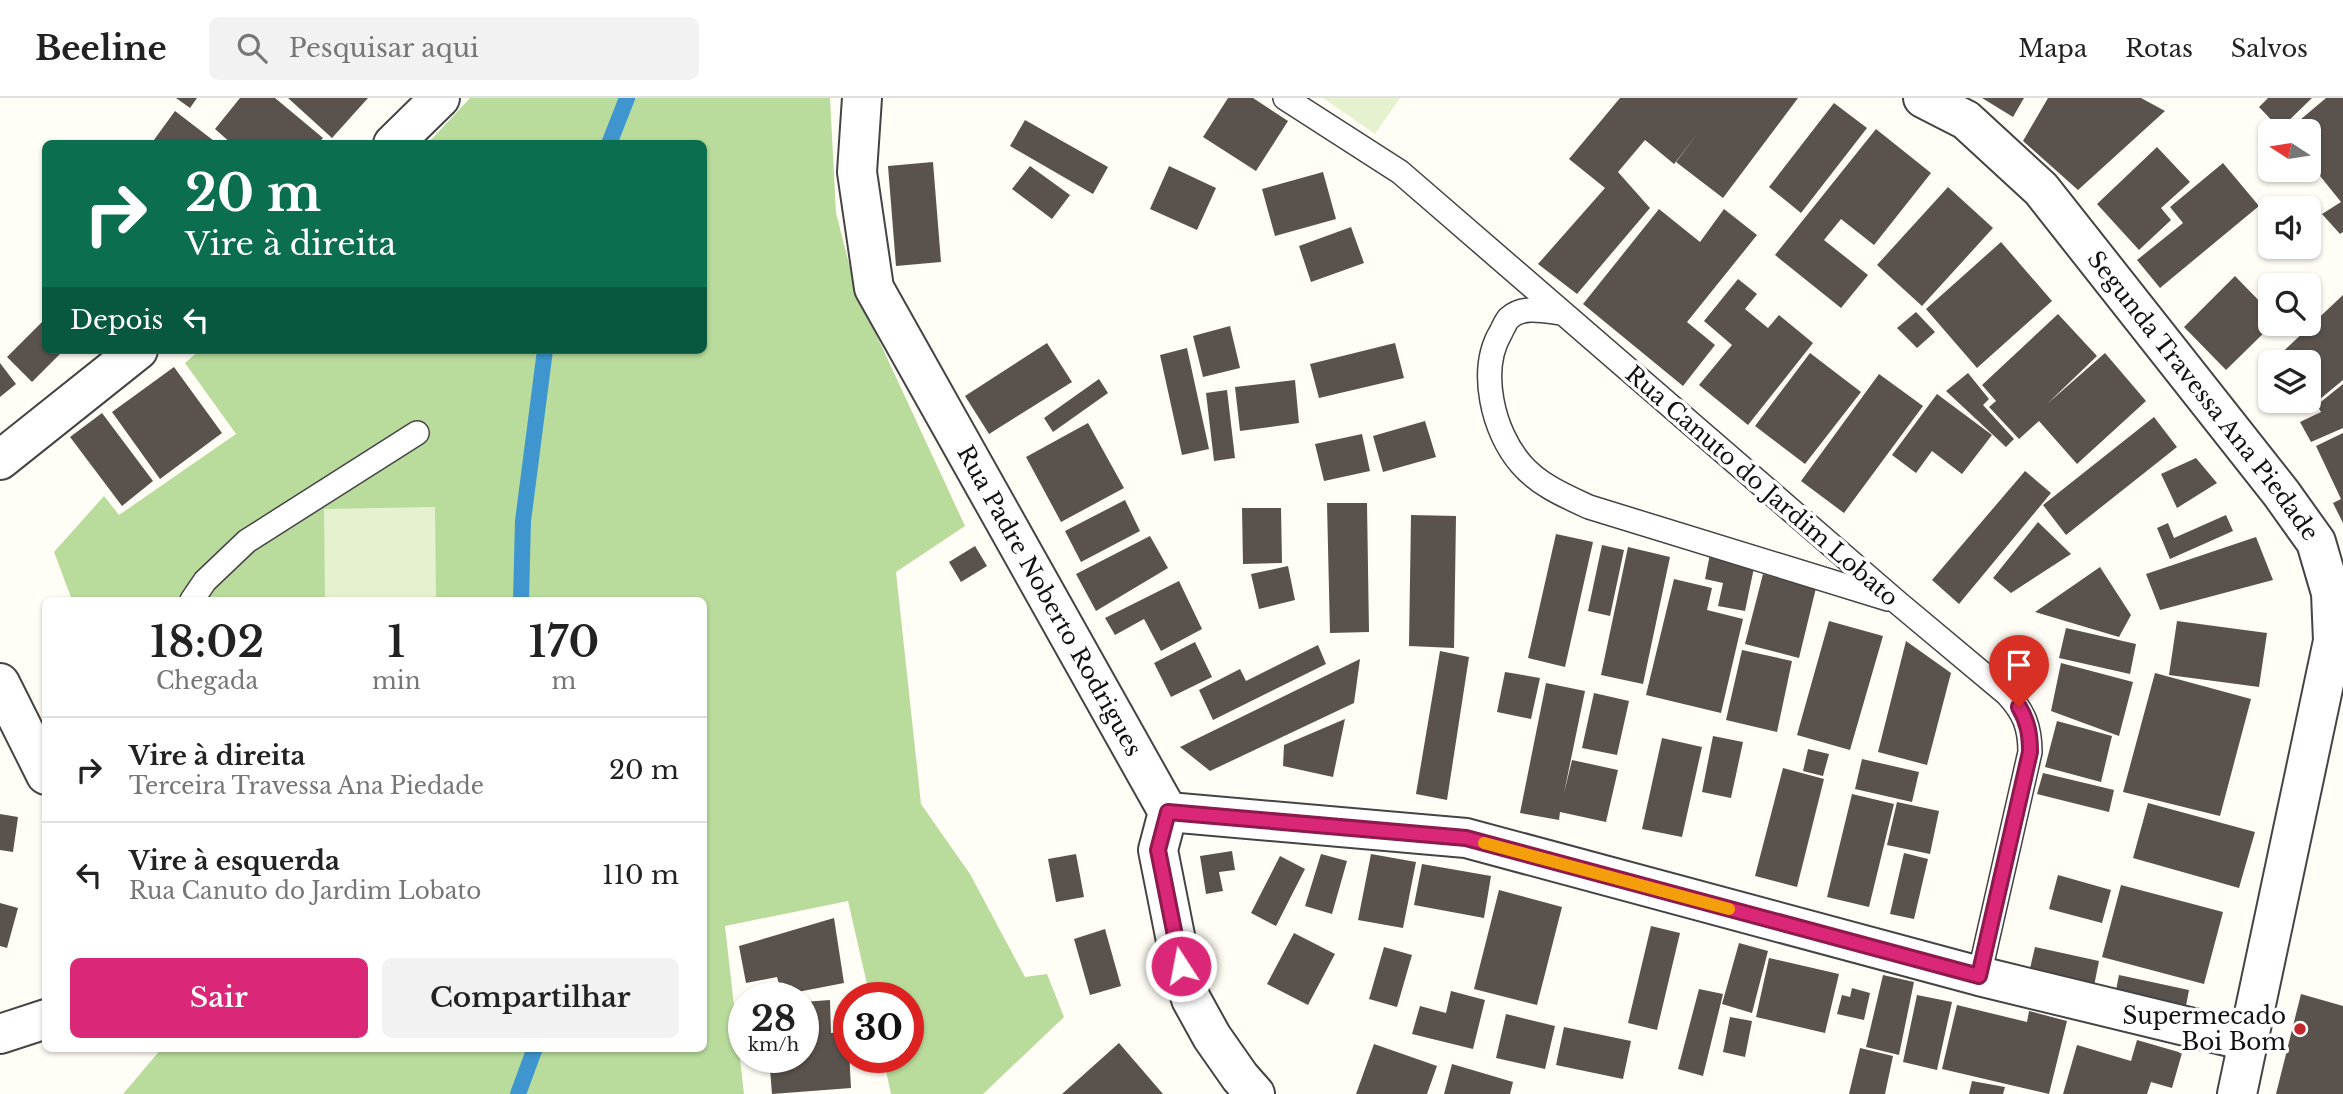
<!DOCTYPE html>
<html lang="pt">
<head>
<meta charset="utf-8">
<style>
  body { margin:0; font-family:"Libre Baskerville",serif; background:#f2f2f2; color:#222; height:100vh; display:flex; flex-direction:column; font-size:26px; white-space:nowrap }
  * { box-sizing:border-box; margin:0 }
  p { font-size:23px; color:#767676 }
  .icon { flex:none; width:38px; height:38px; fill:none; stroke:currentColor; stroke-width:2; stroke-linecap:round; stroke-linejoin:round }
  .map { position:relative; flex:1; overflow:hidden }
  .side { position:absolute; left:42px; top:499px; width:665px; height:455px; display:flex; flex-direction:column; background:#fff; border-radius:10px; box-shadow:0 2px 5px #0004 }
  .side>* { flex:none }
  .guide { position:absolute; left:42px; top:42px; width:665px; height:214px; border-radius:10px; box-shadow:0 2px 5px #0004; background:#0b6e4f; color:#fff; overflow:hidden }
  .needle { width:46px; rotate:282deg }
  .buttons { position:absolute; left:2258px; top:21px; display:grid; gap:14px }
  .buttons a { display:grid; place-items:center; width:63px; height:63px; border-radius:10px; background:#fff; box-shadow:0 2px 5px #0004; font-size:35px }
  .speed { position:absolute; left:728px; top:884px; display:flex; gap:14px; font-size:35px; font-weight:700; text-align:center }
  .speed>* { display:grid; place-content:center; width:91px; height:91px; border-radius:50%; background:#fff; box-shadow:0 2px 5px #0004; line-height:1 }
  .speed small { font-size:18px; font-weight:400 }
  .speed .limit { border:10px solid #d22; background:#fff; color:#111 }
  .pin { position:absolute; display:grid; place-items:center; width:60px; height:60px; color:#fff; margin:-72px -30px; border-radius:50% 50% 50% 0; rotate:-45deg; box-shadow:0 0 7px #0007 }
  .pin .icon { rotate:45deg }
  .me { position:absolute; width:77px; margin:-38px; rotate:349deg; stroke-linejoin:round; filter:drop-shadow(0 0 5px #0008) }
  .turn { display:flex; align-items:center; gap:24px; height:147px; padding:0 28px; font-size:32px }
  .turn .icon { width:91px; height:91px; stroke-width:2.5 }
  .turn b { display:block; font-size:49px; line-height:60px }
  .then { display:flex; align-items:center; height:66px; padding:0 28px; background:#0003; gap:14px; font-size:26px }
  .eta { display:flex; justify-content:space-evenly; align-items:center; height:119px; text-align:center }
  .eta b { font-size:42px; font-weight:600; line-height:49px }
  .cta { display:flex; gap:14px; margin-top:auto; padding:14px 28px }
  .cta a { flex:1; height:80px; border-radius:10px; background:#db2777; color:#fff; font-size:28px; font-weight:600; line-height:80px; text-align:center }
  .cta a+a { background:#f2f2f2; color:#222 }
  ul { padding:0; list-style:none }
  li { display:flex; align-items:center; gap:21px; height:105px; padding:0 28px; border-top:2px solid #e0e0e0 }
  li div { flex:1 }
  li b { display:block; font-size:26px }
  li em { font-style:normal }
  header { display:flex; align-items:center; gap:42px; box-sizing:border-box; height:98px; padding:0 35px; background:#fff; border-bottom:2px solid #e0e0e0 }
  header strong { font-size:33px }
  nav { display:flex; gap:38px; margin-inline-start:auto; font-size:24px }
  .search { width:490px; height:63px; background:#f2f2f2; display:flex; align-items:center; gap:18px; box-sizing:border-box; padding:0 24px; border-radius:10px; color:#767676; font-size:26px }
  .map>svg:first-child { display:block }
</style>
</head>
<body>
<header>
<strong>Beeline</strong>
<div class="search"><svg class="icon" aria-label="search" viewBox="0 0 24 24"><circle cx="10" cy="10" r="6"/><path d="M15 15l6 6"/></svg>Pesquisar aqui</div>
<nav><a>Mapa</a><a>Rotas</a><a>Salvos</a></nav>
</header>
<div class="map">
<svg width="2343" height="996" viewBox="0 0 2343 996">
  <rect width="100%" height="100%" fill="#fffdf5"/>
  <path fill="#b9dc9c" d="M 470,0 L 830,0 L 836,115 L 856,193 L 965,428 L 896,474 L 921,706 L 970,776 L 1025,879 L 1047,876 L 1064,919 L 983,996 L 891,996 L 883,959 L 908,959 L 908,900 L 870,899 L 848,803 L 725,828 L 744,996 L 123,996 L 162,950 L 704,950 L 704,502 L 72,502 L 54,454 L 104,398 L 119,417 L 236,336 L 185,265 L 200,252 L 704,252 L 704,46 L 428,45 Z"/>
  <path fill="#e6f2cf" d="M 1323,0 L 1400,0 L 1375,36 Z
    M 435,409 L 436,502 L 325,502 L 324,411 Z"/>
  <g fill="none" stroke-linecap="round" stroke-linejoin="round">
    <path stroke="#3f96cf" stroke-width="16" d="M 609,46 L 627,0
      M 521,502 L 523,423 L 545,252
      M 518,996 L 535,950"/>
  </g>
  <path fill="#5a524d" d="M 176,0 L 197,0 L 190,10 Z
    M 240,0 L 275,0 L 323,40 L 318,46 L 232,46 L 215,31 Z
    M 288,0 L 368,0 L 332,40 Z
    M 1228,0 L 1253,0 L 1288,23 L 1256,73 L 1203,39 Z
    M 1620,0 L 1798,0 L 1723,100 L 1676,64 L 1699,34 L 1674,66 L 1645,42 L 1618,74 L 1650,110 L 1577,196 L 1538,166 L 1605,90 L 1569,61 Z
    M 1982,0 L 2024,0 L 2013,19 Z
    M 2048,0 L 2141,0 L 2165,13 L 2078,92 L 2023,43 Z
    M 2268,0 L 2312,0 L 2280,31 L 2259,9 Z
    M 2326,0 L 2343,0 L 2343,134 L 2340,136 L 2322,116 L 2341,104 L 2308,63 L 2308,33 L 2287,33 Z
    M 1834,5 L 1867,30 L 1801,115 L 1769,89 Z
    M 175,13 L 218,46 L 151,46 Z
    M 1025,22 L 1108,69 L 1093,96 L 1010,48 Z
    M 1876,31 L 1931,75 L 1874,147 L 1841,121 L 1824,142 L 1868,177 L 1841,210 L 1775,157 Z
    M 2157,49 L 2190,84 L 2161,110 L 2171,122 L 2139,152 L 2097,106 Z
    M 933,64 L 941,164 L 896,168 L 888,68 Z
    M 2223,65 L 2259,108 L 2160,190 L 2137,162 L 2183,125 L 2170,109 Z
    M 1030,68 L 1070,97 L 1052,121 L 1012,91 Z
    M 1169,68 L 1216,90 L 1197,132 L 1150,111 Z
    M 1323,74 L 1336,121 L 1275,138 L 1262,91 Z
    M 1948,89 L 1993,130 L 1922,208 L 1877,167 Z
    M 1659,111 L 1700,144 L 1724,111 L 1757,137 L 1687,224 L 1715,247 L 1683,288 L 1583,206 Z
    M 1351,129 L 1364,165 L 1311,184 L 1299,148 Z
    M 2001,144 L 2052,203 L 1977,270 L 1926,211 Z
    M 2235,178 L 2270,214 L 2270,226 L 2273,226 L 2226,272 L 2184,229 Z
    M 1738,181 L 1757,196 L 1745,211 L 1768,230 L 1779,217 L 1813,245 L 1748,327 L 1699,287 L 1732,247 L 1704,223 Z
    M 2343,197 L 2343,282 L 2308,311 L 2302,303 L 2308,303 L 2308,264 L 2272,264 Z
    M 1916,214 L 1935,234 L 1917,250 L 1897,230 Z
    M 2058,216 L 2097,258 L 2047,306 L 2105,255 L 2146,303 L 2077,366 L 2039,323 L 2019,341 L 1989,309 L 1996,303 L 1982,287 Z
    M 46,220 L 46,252 L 64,252 L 32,284 L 7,259 Z
    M 1230,228 L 1240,270 L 1203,279 L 1193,238 Z
    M 1047,245 L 1072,284 L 989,336 L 965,298 Z
    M 1395,245 L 1404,280 L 1319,300 L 1310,266 Z
    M 1187,250 L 1209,351 L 1182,357 L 1160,257 Z
    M 1810,255 L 1861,294 L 1805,366 L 1755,328 Z
    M 0,265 L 16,286 L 0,299 Z
    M 174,269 L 222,335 L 160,381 L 112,314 Z
    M 1968,275 L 1989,301 L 1983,307 L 2014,341 L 2006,349 L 1946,293 Z
    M 1879,276 L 1923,308 L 1844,415 L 1801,383 Z
    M 1099,281 L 1108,295 L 1053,334 L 1044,320 Z
    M 1295,282 L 1299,325 L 1240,333 L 1235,289 Z
    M 2343,286 L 2343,330 L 2311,344 L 2300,324 L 2321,314 L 2317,307 Z
    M 1227,292 L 1235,360 L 1214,363 L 1206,295 Z
    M 1937,296 L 1992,337 L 1962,376 L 1932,353 L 1916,375 L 1892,357 Z
    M 102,315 L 153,383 L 122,408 L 70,339 Z
    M 2154,319 L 2177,349 L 2066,437 L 2043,407 Z
    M 1425,323 L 1436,359 L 1383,374 L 1373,338 Z
    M 1088,325 L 1124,390 L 1061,424 L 1026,359 Z
    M 2343,335 L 2343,425 L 2333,405 L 2341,401 L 2316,348 Z
    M 1362,336 L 1370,373 L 1324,383 L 1315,346 Z
    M 2196,360 L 2217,385 L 2177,410 L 2161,376 Z
    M 2025,373 L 2051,395 L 1959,506 L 1932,482 Z
    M 1125,402 L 1140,433 L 1081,464 L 1065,433 Z
    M 1327,405 L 1367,405 L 1369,534 L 1330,535 Z
    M 1242,410 L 1281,410 L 1282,465 L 1243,466 Z
    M 1411,417 L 1456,418 L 1454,550 L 1409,548 Z
    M 2226,417 L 2233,433 L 2170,461 L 2157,430 L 2168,425 L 2174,440 Z
    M 2038,424 L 2071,456 L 2011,495 L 1993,480 Z
    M 1556,436 L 1593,444 L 1565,569 L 1528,560 Z
    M 1150,438 L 1168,470 L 1096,513 L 1076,476 Z
    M 2256,439 L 2273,482 L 2160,512 L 2146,476 Z
    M 1602,447 L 1624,452 L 1610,518 L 1588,513 Z
    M 975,448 L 987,468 L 961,484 L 949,464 Z
    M 1628,449 L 1670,459 L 1643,586 L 1601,577 Z
    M 1710,456 L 1755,465 L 1745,513 L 1718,508 L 1723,485 L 1705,481 Z
    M 1288,468 L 1295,502 L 1259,511 L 1251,476 Z
    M 2100,469 L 2131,517 L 2119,539 L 2035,514 Z
    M 1763,476 L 1816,490 L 1799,560 L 1745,546 Z
    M 1674,481 L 1712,490 L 1707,512 L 1743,521 L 1721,615 L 1646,597 Z
    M 1179,483 L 1202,531 L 1161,553 L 1144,521 L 1115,537 L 1105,520 Z
    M 1829,523 L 1883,538 L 1850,652 L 1797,637 Z
    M 2177,523 L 2267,535 L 2259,589 L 2169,577 Z
    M 2066,530 L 2136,546 L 2130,576 L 2059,560 Z
    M 1906,543 L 1951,575 L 1927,667 L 1878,654 Z
    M 1195,544 L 1212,579 L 1171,599 L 1154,565 Z
    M 1318,547 L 1326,566 L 1213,622 L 1199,592 L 1240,571 L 1246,583 Z
    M 1742,552 L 1792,563 L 1777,634 L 1726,622 Z
    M 1440,553 L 1469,559 L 1447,702 L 1416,696 Z
    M 1360,561 L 1354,605 L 1210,673 L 1180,649 Z
    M 2061,565 L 2133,584 L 2119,638 L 2051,613 Z
    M 1505,574 L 1540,580 L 1531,621 L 1497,614 Z
    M 2155,575 L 2251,601 L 2220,718 L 2123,694 Z
    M 1546,585 L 1585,593 L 1564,695 L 1572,662 L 1618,672 L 1606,724 L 1560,714 L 1559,722 L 1520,715 Z
    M 1594,595 L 1629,603 L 1617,657 L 1582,650 Z
    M 1345,621 L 1333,679 L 1283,668 L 1284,647 Z
    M 2057,623 L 2112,638 L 2101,684 L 2045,669 Z
    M 1713,638 L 1743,644 L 1731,700 L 1702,694 Z
    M 1662,640 L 1702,649 L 1682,739 L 1642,731 Z
    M 1808,651 L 1829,656 L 1823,678 L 1803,673 Z
    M 1862,661 L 1919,674 L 1912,704 L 1855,691 Z
    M 1783,670 L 1824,681 L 1797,789 L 1755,778 Z
    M 2043,675 L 2114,692 L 2109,714 L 2037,696 Z
    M 1852,696 L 1894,706 L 1869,809 L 1827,799 Z
    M 1897,704 L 1939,713 L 1930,756 L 1887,747 Z
    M 2148,705 L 2255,734 L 2239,790 L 2133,760 Z
    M 0,716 L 18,719 L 13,754 L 0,752 Z
    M 1232,753 L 1235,772 L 1219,774 L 1223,793 L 1206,796 L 1200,758 Z
    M 1904,755 L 1928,761 L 1914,821 L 1890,816 Z
    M 1076,756 L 1084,799 L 1056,804 L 1048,761 Z
    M 1321,756 L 1347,763 L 1332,816 L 1305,808 Z
    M 1371,756 L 1416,764 L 1403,830 L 1358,822 Z
    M 1280,758 L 1305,771 L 1276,828 L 1251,815 Z
    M 1422,766 L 1491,778 L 1484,820 L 1414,807 Z
    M 2058,777 L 2111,792 L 2102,825 L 2049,811 Z
    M 2121,787 L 2223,814 L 2204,886 L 2102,859 Z
    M 1499,792 L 1562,809 L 1537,907 L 1474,891 Z
    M 0,805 L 18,810 L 7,850 L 0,848 Z
    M 834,820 L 844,885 L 782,897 L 777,879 L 746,885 L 739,848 Z
    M 1651,828 L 1680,835 L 1657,932 L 1628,925 Z
    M 1105,831 L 1121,888 L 1090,897 L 1074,841 Z
    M 1294,835 L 1335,856 L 1308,907 L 1267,886 Z
    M 1739,845 L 1768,853 L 1752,915 L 1722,906 Z
    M 1384,849 L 1412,857 L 1397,909 L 1369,901 Z
    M 2035,849 L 2099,863 L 2093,893 L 2028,879 Z
    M 1769,860 L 1839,876 L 1825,935 L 1756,919 Z
    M 1883,877 L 1914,884 L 1899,957 L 1866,949 Z
    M 2119,877 L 2189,892 L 2185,913 L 2115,897 Z
    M 1852,890 L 1870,895 L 1864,922 L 1837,916 L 1842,897 L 1850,899 Z
    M 1699,891 L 1723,896 L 1703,978 L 1678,971 Z
    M 1451,893 L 1485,902 L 1473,951 L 1412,936 L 1420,908 L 1446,915 Z
    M 2301,896 L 2343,908 L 2343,996 L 2276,996 Z
    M 1917,897 L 1952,904 L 1937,972 L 1903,964 Z
    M 830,902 L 831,935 L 848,934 L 851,990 L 772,996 L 769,959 L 803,959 L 803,904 Z
    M 1957,907 L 2027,924 L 2029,913 L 2067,923 L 2049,996 L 1942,971 Z
    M 1506,916 L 1555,928 L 1545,971 L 1496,960 Z
    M 1730,919 L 1752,923 L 1745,959 L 1723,954 Z
    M 1564,929 L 1631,943 L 1623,981 L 1556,967 Z
    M 2137,942 L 2182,955 L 2172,990 L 2151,984 L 2147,996 L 2063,996 L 2077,947 L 2131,963 Z
    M 1119,945 L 1163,996 L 1062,996 Z
    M 1374,946 L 1437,968 L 1427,996 L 1356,996 Z
    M 1860,950 L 1893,958 L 1885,996 L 1849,996 Z
    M 1452,966 L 1513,984 L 1510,996 L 1444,996 Z
    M 1972,983 L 2005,989 L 2003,996 L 1969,996 Z"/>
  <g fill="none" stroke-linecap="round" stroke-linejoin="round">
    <defs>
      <path id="service" d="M 1285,0 L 1400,74 L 1897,504 L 2007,596 C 2024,614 2030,629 2030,654 L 1979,878
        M 1561,215 C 1545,213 1523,207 1509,220 C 1506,223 1503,230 1501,234 C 1478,272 1493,334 1521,366 C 1539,387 1565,398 1589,409 L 1888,501
        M 192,502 L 205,483 L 247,443 L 417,335"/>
      <g id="minor">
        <path id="s1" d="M 862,0 L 857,74 L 874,190 L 1168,714 L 1158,752 L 1181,868 L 1191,901 L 1212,939 L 1240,979 L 1255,996"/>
        <path id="s2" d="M 1923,0 L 1966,22 L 2041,91 L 2281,395 L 2316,444 L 2331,495 L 2333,543 L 2237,996"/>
        <path d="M 393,46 L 440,0"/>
        <path d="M 0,362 L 138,252"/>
        <path d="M 0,585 L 46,677"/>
        <path d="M 1168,714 L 1466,740 L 1979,878 L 2247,943"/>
        <path d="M 0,936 L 46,921"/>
      </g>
    </defs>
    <use href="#service" stroke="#444" stroke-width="26"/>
    <use href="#minor" stroke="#444" stroke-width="42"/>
    <use href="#service" stroke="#fff" stroke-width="23"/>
    <use href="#minor" stroke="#fff" stroke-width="38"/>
  </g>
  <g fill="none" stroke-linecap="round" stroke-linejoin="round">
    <defs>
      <path id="route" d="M 1181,868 L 1158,752 L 1168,714 L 1466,740 L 1979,878 L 2030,654 C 2030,637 2028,624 2019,609"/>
    </defs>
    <use href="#route" stroke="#8e194d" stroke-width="18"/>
    <use href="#route" stroke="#db2777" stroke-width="12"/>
    <path stroke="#f59e0b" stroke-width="12" d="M 1484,745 L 1729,811"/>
  </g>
  <circle fill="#c4262e" stroke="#fff" stroke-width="2.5" cx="2300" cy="931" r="7"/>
  <g text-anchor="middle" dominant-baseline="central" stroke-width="7" stroke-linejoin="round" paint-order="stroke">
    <g font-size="23" fill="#111" stroke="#fff">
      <text stroke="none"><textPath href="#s2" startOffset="413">Segunda Travessa Ana Piedade</textPath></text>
      <text transform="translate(1762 388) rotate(41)">Rua Canuto do Jardim Lobato</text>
      <text stroke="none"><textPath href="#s1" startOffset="550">Rua Padre Noberto Rodrigues</textPath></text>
    </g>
    <g font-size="23" fill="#111" stroke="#fff" text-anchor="end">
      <text x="2286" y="918">Supermecado<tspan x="2286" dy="26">Boi Bom</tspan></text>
    </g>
  </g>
</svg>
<div class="buttons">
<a><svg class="needle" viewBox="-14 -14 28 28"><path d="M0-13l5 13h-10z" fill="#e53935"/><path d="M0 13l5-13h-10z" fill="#767676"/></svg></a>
<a><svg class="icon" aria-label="sound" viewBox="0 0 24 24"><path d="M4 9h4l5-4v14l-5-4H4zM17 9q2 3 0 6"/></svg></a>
<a><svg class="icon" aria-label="search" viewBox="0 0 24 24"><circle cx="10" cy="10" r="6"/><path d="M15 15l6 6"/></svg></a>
<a><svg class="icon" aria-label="layers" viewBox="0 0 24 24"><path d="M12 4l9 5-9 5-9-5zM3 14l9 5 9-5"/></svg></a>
</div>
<div class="speed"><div>28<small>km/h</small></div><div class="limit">30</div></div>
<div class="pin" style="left:2019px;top:609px;background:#d93025"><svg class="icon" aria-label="arrive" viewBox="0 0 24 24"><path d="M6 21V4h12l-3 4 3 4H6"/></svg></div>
<svg class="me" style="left:1181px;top:868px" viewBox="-20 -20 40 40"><circle r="17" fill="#db2777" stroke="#fff" stroke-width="3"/><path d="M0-11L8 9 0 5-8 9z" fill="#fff"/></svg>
<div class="guide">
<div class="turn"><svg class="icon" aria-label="right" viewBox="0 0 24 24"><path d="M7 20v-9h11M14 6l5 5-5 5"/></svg><div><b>20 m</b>Vire à direita</div></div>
<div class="then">Depois<svg class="icon" aria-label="left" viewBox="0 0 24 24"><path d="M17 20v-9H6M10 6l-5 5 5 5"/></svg></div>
</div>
<section class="side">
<div class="eta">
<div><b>18:02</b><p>Chegada</p></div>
<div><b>1</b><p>min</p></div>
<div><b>170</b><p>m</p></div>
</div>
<ul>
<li><svg class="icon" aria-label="right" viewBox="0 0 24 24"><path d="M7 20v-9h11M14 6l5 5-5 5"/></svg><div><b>Vire à direita</b><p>Terceira Travessa Ana Piedade</p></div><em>20 m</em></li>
<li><svg class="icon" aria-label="left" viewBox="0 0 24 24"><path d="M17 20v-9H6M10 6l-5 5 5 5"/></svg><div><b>Vire à esquerda</b><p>Rua Canuto do Jardim Lobato</p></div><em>110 m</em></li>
</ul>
<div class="cta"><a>Sair</a><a>Compartilhar</a></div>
</section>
</div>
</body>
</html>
